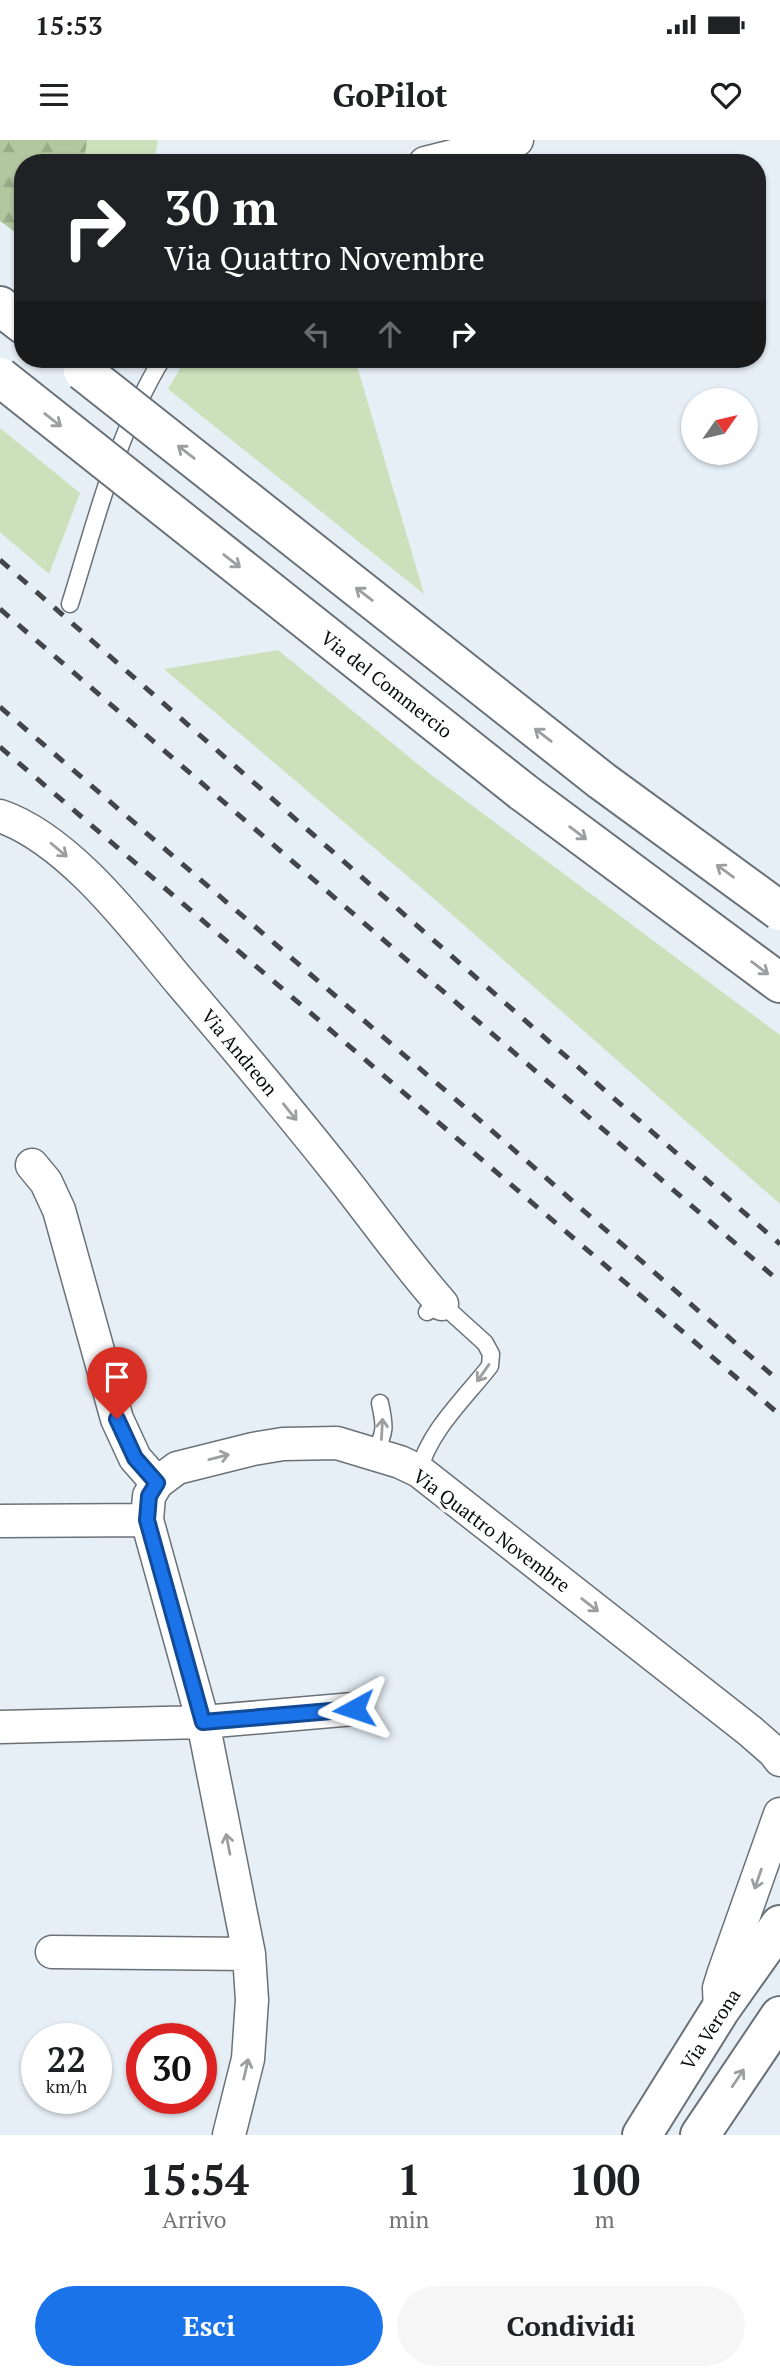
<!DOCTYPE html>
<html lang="it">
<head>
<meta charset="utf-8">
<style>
  body { margin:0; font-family:"PT Serif",serif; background:#f6f6f6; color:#202124; height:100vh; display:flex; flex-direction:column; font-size:26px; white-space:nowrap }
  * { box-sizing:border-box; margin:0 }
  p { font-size:23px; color:#757577 }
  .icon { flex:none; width:38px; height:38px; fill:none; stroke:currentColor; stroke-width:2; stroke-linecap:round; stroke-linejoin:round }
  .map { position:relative; height:1995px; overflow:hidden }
  .sheet { display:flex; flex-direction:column; background:#fff; flex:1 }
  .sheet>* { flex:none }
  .guide { position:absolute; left:14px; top:14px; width:752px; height:214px; border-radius:28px; box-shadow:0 2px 5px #0004; background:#202124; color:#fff; overflow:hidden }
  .needle { width:46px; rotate:56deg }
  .fabs { position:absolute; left:681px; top:248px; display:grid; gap:14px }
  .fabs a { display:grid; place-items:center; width:77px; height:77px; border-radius:50%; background:#fff; box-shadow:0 2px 5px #0004; font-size:35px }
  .speed { position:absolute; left:21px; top:1883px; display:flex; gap:14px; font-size:35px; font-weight:700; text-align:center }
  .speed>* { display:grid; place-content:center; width:91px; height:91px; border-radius:50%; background:#fff; box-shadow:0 2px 5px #0004; line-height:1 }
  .speed small { font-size:18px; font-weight:400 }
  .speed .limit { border:10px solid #d22; background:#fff; color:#111 }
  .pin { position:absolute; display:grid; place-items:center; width:60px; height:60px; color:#fff; margin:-72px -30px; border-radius:50% 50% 50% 0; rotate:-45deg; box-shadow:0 0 7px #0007 }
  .pin .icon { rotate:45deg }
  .me { position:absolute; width:77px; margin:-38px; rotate:265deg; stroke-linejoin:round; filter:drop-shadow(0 0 5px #0008) }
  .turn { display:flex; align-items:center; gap:24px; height:147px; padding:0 35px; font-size:32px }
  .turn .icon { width:91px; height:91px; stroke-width:2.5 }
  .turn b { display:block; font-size:49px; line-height:60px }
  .lanes { display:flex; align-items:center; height:66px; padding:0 35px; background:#0003; justify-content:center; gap:35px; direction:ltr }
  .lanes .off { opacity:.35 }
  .eta { display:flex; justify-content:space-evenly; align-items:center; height:119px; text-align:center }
  .eta b { font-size:42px; font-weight:800; line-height:49px }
  .cta { display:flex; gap:14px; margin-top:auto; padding:14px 35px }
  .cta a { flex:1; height:80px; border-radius:42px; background:#1a73e8; color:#fff; font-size:28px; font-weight:800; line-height:80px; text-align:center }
  .cta a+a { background:#f6f6f6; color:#202124 }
  .status { display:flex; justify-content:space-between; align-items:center; height:49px; padding:0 35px; background:#fff; direction:ltr }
  .status svg { height:19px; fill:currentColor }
  header { display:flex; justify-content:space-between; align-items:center; height:91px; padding:0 35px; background:#fff; font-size:32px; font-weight:800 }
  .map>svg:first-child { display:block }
</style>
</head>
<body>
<div class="status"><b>15:53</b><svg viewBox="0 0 49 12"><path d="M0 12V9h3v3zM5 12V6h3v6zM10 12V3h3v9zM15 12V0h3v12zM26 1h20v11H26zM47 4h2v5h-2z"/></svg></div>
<header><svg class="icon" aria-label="menu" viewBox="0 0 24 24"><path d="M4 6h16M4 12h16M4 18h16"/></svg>GoPilot<svg class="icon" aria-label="heart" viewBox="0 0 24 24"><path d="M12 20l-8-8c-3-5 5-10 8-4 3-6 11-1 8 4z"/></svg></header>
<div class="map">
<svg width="780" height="1995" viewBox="0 0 780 1995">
  <defs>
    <pattern id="forest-firs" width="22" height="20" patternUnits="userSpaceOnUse" patternTransform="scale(1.75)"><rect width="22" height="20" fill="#b2c79f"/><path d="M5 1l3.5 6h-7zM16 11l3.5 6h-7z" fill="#98aa88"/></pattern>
  </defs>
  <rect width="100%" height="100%" fill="#e6eff6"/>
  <path fill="#cce1bb" d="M 87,0 L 158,0 L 154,23 L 84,23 Z
    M 186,219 L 355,219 L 424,454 L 168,249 Z
    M 0,288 L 80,353 L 49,434 L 0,392 Z
    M 278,510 L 430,634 L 780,895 L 780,1064 L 432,757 L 164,529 Z"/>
  <path fill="url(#forest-firs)" d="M 0,0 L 87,0 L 84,23 L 23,23 L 23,98 L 0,81 Z"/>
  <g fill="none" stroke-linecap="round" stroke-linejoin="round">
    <defs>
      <path id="lane" d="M 70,464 C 96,381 117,293 162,219
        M 374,1314 C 386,1292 385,1286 380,1263
        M 419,1331 C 429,1291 465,1258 490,1226 L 491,1214 L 485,1203 L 442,1164 L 427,1172"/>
      <path id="street" d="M 425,23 L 517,0
        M 0,676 C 70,700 134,787 181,843 C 234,905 286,967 337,1031 C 372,1075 404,1121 442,1164
        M 32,1025 L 46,1042 L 59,1070 L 117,1279 L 135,1318 L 157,1343
        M 0,1381 L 147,1380
        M 0,1587 L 203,1582 L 354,1569
        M 52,1812 L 249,1814
        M 720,1870 L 719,1848 L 724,1832 L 780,1674
        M 229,1995 L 248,1919 L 252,1860 L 249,1814 L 203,1582 L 147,1380 L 149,1356 L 157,1343 L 177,1328 L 253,1309 L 283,1304 L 337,1303 L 400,1322 L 419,1331 L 750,1591 L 774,1612 L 780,1620"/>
      <path id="primary" d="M 642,1995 L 720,1870 L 780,1785
        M 700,1995 L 780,1876"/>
      <path id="highway" d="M 0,166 L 23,184
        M 523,652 L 780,843"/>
    </defs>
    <use href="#lane" stroke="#6a7278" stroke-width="19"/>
    <use href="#street" stroke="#6a7278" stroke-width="35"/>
    <use href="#primary" stroke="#6a7278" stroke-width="42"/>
    <use href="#highway" stroke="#6a7278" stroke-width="42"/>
    <use href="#lane" stroke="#fff" stroke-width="16"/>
    <use href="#street" stroke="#fff" stroke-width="32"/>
    <use href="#primary" stroke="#fff" stroke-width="38"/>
    <use href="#highway" stroke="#fff" stroke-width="38"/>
    <path stroke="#42464a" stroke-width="5" stroke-dasharray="12 12" stroke-linecap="butt" d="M 0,420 L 780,1104
      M 0,469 L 780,1142
      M 0,567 L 490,989 L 780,1242
      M 0,607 L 780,1275"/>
    <defs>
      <path id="highway-bridge" d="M 83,231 L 602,641 L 780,771
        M 0,237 L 523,652"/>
    </defs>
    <use href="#highway-bridge" stroke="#6a7278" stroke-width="42" stroke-linecap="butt"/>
    <use href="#highway-bridge" stroke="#fff" stroke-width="38"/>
  </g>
  <defs><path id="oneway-shaft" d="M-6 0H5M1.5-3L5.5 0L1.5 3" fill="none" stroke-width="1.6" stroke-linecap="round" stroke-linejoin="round" transform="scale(1.75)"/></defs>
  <g stroke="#9d9e9f">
    <use href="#oneway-shaft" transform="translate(53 280) rotate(38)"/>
    <use href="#oneway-shaft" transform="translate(186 312) rotate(-142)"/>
    <use href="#oneway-shaft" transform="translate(232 421) rotate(38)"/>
    <use href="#oneway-shaft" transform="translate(364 454) rotate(-142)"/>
    <use href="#oneway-shaft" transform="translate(543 595) rotate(-142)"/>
    <use href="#oneway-shaft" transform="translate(578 693) rotate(37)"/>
    <use href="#oneway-shaft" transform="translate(59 710) rotate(40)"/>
    <use href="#oneway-shaft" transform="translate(725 731) rotate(-144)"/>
    <use href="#oneway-shaft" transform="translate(760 828) rotate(37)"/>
    <use href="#oneway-shaft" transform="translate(290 972) rotate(51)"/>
    <use href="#oneway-shaft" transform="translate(483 1233) rotate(125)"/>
    <use href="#oneway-shaft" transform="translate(382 1289) rotate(-87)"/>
    <use href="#oneway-shaft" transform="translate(219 1317) rotate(-14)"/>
    <use href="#oneway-shaft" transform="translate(590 1465) rotate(38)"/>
    <use href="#oneway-shaft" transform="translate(228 1704) rotate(-101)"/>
    <use href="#oneway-shaft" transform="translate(758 1739) rotate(109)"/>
    <use href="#oneway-shaft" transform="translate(246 1929) rotate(-77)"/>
    <use href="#oneway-shaft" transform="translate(738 1938) rotate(-56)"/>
  </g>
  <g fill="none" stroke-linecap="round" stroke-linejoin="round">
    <defs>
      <path id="route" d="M 117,1279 L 135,1318 L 157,1343 L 149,1356 L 147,1380 L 203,1582 L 354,1569"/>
    </defs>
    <use href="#route" stroke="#114b97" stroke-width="18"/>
    <use href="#route" stroke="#1a73e8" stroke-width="12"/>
  </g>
  <g text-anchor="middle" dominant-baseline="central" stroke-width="7" stroke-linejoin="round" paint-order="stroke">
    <g font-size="19" fill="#090c0e" stroke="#fff">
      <text transform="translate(387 544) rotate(38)">Via del Commercio</text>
      <text transform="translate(240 912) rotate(50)">Via Andreon</text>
      <text transform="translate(492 1390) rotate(37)">Via Quattro Novembre</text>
      <text transform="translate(710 1889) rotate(-57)">Via Verona</text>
    </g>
  </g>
</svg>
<div class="fabs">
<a><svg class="needle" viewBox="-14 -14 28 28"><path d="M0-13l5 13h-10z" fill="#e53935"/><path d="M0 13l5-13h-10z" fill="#757577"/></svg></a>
</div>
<div class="speed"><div>22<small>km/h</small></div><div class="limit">30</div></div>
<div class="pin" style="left:117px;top:1279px;background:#d93025"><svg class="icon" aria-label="arrive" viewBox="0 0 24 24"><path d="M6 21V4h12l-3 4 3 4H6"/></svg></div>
<svg class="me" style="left:354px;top:1569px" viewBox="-20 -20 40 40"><path d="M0-17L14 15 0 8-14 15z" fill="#1a73e8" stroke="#fff" stroke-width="4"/></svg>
<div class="guide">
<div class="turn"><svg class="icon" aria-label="right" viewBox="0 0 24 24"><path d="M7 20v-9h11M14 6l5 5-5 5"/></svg><div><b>30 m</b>Via Quattro Novembre</div></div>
<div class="lanes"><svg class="icon off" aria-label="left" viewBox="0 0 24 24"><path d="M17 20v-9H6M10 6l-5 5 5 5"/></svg><svg class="icon off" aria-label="ahead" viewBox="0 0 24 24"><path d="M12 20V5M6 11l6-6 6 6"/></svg><svg class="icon" aria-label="right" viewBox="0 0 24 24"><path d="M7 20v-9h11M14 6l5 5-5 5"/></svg></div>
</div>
</div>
<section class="sheet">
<div class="eta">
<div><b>15:54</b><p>Arrivo</p></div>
<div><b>1</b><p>min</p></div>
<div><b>100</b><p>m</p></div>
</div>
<div class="cta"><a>Esci</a><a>Condividi</a></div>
</section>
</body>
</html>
